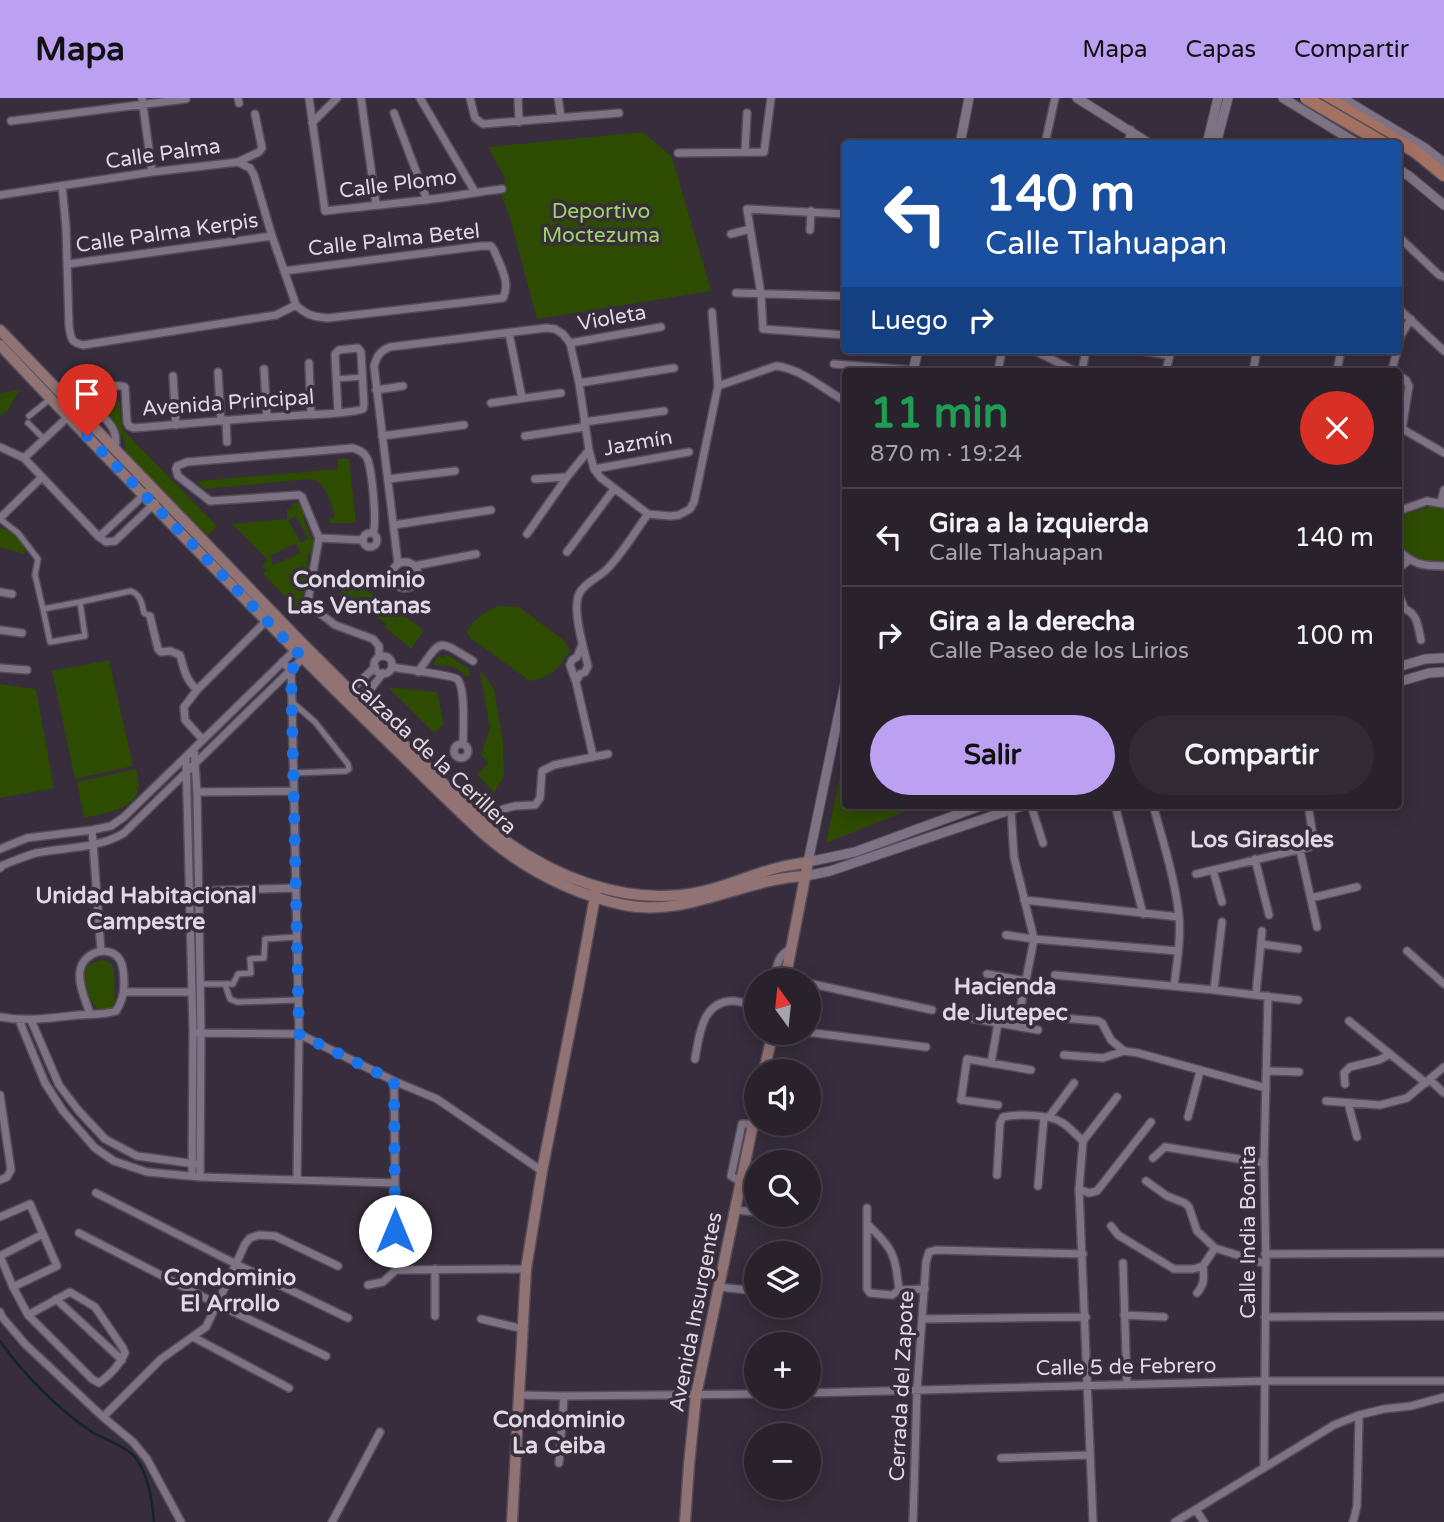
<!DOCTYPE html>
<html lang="es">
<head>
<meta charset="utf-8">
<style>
  body { margin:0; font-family:"Varela Round",sans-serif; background:#312a35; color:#f1f3f6; height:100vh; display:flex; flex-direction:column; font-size:26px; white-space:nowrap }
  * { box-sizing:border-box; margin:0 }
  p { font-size:23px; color:#a5a4aa }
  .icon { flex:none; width:38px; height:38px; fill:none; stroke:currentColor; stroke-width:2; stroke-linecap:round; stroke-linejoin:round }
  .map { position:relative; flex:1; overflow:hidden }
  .sheet { position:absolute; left:842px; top:270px; width:560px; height:441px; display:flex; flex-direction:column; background:#29222d; border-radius:7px; box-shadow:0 4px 18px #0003,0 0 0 2px #453f49 }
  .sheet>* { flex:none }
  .guide { position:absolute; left:842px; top:42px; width:560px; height:214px; border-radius:7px; box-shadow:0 4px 18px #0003,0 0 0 2px #453f49; background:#1a4fa0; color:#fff; overflow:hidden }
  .needle { width:46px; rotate:345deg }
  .controls { position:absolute; left:744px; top:870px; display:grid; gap:14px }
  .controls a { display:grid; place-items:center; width:77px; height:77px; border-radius:50%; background:#29222d; box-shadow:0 4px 18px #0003,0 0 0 2px #453f49; font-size:35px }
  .pin { position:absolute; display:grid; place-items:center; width:60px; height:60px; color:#fff; margin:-72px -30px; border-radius:50% 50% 50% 0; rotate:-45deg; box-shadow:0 0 7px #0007 }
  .pin .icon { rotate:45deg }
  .me { position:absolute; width:77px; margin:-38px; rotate:0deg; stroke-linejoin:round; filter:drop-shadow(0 0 5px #0008) }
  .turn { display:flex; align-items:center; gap:24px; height:147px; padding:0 28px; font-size:32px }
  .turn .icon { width:91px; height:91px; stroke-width:2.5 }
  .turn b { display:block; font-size:49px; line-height:60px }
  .then { display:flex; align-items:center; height:66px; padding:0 28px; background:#0003; gap:14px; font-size:26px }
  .round { display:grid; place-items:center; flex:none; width:74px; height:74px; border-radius:37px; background:#312a35 }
  .head { display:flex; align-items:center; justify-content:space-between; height:119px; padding:0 28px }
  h1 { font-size:42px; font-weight:700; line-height:52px; color:#1e9e55 }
  .primary-button { display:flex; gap:14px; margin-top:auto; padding:14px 28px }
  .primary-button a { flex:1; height:80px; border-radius:42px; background:#bca0f2; color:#111; font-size:28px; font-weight:700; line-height:80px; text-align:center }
  .primary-button a+a { background:#312a35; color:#f1f3f6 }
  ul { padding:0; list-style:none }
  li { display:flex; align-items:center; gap:21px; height:98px; padding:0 28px; border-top:2px solid #453f49 }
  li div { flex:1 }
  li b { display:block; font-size:26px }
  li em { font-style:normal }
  header { display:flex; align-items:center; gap:42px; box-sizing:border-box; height:98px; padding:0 35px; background:#bca0f2; color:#111 }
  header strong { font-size:33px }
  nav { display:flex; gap:38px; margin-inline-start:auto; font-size:24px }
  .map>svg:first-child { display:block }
</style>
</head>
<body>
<header>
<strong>Mapa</strong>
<nav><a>Mapa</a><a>Capas</a><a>Compartir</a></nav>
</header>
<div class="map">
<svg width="1444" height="1424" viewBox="0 0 1444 1424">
  <rect width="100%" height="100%" fill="#372d3c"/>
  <path fill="#2d4b01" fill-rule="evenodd" d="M 643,34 L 672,59 L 711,193 L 537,221 L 509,117 L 502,98 L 505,80 L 488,49 Z
    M 20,291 L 7,314 L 0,317 L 0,296 Z
    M 111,301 L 119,303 L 123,332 L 217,428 L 205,441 L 126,359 L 124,340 L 100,312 Z
    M 338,361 L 349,361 L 356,425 L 330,425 L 328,422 L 335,418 C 330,404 327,386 312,381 L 204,391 L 197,383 L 338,371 Z
    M 302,404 L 307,417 L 303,419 L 312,442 L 316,441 L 314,456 L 308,455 L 307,468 L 312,470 L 307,513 L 301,507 L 297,510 L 263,476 L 266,472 L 262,468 L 268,462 L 232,426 L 287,421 L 287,411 L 292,411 L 292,406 ZM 296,418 L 308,441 L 301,445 L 288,422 ZM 296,445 L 300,455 L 273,467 L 270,458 Z
    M 1433,408 L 1444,411 L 1444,465 C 1425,466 1410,458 1398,444 L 1398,418 Z
    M 0,430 L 28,438 L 24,456 L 0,449 Z
    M 350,484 L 376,498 L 424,532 L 411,551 L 385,529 L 386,525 L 364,512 L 361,516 L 339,496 Z
    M 499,508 L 519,509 L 565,543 L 570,553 C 559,571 551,579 530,583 L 470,540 L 466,533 C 476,520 484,513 499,508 Z
    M 446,556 L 469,571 L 469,578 L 465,578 C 457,567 445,568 433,567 L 438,558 L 444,560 Z
    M 109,562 L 133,668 L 75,681 L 52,573 Z
    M 479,570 L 494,591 L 503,645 L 504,678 L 494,695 L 477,676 L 488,665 L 481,657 L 490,630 Z
    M 0,586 L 36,591 L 54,690 L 0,700 Z
    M 388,589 L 437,594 L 444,626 L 434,635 Z
    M 845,653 L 845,707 L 921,707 L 826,745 Z
    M 136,671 C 148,711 114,713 84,720 L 77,684 Z
    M 102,862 L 108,863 L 112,867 L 114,872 L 115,905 L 112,912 L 98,913 C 86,895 68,868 102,862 Z"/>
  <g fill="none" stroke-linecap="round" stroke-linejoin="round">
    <path stroke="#122528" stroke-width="2.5" d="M 0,1243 C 22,1275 59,1312 92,1334 C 102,1340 126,1349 134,1358 C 149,1376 152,1402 154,1424"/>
    <defs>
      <path id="pedestrian" d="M 1330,252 L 1340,254
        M 336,281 L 363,279
        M 29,318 L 50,301
        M 28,325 L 44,341
        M 0,421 L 18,435 L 38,461 L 35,477 L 43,511 L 80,504
        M 43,511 L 50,544 L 85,538 L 80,504 L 131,493 C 141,497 142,506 144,515 L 150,518
        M 292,604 L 315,624 L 348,666 L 349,671 L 346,673 L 293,675
        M 200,886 L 225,886 L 230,901 L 237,904 L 298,902
        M 225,886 L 233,886 L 238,876 L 251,875 L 250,861 L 264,860 L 265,841 L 297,839"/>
      <path id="minor" d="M 142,0 L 152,74
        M 238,0 L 239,5
        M 309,0 L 325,113 C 358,109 392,106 425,102 C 451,99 476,94 502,91
        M 361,0 L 376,106
        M 420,0 L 475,94
        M 470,0 L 475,20 L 483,26 L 619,15
        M 518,0 L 519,24
        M 558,0 L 561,19
        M 394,15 L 427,102
        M 11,23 L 186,1
        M 312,25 L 337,0
        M 1045,46 L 1055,0
        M 1128,46 L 1131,32
        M 745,54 L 747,15
        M 678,55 L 764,54 L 771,0
        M 238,64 L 259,54 L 262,50 L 255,16
        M 62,88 L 66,129 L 69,228 C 71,240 70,244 83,247 L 276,217 L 296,207
        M 0,97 L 152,74 L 238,64 L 250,70 L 254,77 L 272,138 L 296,207
        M 845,116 L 747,111 L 761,196 L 763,231 L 845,237
        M 810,132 L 811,113
        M 731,136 L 750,131
        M 1398,138 L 1439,177 L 1444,179
        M 68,166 L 272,138
        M 284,173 L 481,148 L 491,148 L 494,152 C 500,168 511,184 503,200 L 328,220 C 314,219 306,217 296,207
        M 736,195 L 845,198
        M 1398,210 L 1444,253
        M 509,235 L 522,300
        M 570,245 L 661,229
        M 1398,247 L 1401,237 L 1411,221
        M 1033,252 L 1075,273
        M 1142,253 L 1169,257
        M 309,265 L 311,316
        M 834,266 L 913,272
        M 264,271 L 267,319
        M 998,273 L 1002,252
        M 1082,273 L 1086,252
        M 1166,273 L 1171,252
        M 1253,273 L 1257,252
        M 1337,273 L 1341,252
        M 1394,273 L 1393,268 L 1397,252
        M 218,274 L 221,323
        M 1398,277 L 1406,282 L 1409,288 L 1402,331 L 1398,338
        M 173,278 L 176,327
        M 579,285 L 674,270
        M 718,288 L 776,268 C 802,271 823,291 845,303
        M 376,292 L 403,288
        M 491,305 L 561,295
        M 226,322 L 227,344
        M 584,324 L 664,313
        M 1399,329 L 1444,355
        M 382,338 L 464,327
        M 525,338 L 585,329
        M 0,349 L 24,360 L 99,439 L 106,444 L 115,443 L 155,405
        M 115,352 C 119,330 108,324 94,309 L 92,306 C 98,295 113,284 125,289 L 127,324 L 129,328 L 134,330 C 185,326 236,321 287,318 C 308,316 345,317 363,311 L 364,307 L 361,254 L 358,250 L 339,252 L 335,256 L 338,314
        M 24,360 L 70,317
        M 594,371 L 689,354
        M 388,381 L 455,373
        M 535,381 L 567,379
        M 1441,404 L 1444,392
        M 1398,413 L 1427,403 L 1444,406
        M 0,420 L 42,379
        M 394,427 L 491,412
        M363 442a7 7 0 1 1 14 0a7 7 0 1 1-14 0Z
        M 373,435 C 377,424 372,371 367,360 C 364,354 359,352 353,350 L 187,364 L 177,368 L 176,371 L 178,378 L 210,403 L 299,397 L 302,399 L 319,440 L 308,503 L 313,510 L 335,527 L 373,541 L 379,548 L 379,559
        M 527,436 L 567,379 L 589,352
        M 99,439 L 147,394
        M 319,440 L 363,442
        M 1398,452 C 1414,467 1423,468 1444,468
        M 567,454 L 614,391
        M392 477a13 13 0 1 1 26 0a13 13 0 1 1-26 0Z
        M 398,466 L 374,268 C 377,258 380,253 390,249 L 546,230 L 555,231 L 563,236 L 570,245 L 579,285 L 589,352 L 594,371 L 601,380 L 648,416 L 670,418 L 679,417 L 690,411 L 694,404 L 718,288 L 712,214
        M 414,468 L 476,456
        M 1398,471 L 1409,462
        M 0,494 L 12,496
        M 1398,495 L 1405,511
        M 1405,511 C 1418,516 1418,530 1421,542
        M 150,518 L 158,551 L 161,554 L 170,553 L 180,557 C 184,572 186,582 197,592
        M 0,532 L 22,535
        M 582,547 L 577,559 L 572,562 L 570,567 L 576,584 L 593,658
        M374 567a9 9 0 1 1 18 0a9 9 0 1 1-18 0Z
        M 282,564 L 291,572 L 292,604 L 299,936 L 297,1082
        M 392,569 C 402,571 452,577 457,581 C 466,589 463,633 463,646
        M 0,570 L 27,572
        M 418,574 C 442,540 437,541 473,563
        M 576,584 L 580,576 L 585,574 L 588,568 C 584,552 573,515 578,499 C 581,487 596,481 605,473 C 619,461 636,432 648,416
        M 348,595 L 375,569
        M 366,597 L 383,575
        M 203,642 L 185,622 L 184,609 L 197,592 L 266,523
        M454 653a7 7 0 1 1 14 0a7 7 0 1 1-14 0Z
        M 194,651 L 197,694 L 201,935 L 200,1079
        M 186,659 L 193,934 L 192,1078
        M 197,694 L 294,693
        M 1031,707 L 1043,745
        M 1115,707 L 1143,816
        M 1153,707 C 1163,743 1175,781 1179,818 C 1181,841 1177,865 1174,888
        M 503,711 L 515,708 L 535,707 L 540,700 L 542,673 L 554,667 L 608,656
        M 1011,712 L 1014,759 L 1034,841 L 1017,928
        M 92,732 L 101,853
        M 0,751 L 27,740 L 92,732 L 111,728 L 124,719 L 296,551
        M 1300,752 L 1317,829
        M 1255,761 L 1269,817
        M 0,770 L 3,767 C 14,763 25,758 36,755 C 65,749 98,751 124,735 L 305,558
        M 1213,772 L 1222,804
        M 1196,776 L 1310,749 L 1314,744 L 1308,707
        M 195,793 L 296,790
        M 1311,800 L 1357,789
        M 1024,802 L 1179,819
        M 1006,837 L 1034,841 L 1178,853
        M 1261,846 L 1298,851
        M 1407,853 L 1444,886
        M 987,876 L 1026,883
        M 1055,877 L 1214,892 L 1298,902
        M 774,882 C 777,868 777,857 791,851
        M 808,885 L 932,912
        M 1214,892 L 1222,824
        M 124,894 L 192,894
        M 1256,896 L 1262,833
        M 958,918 L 1038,932
        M 0,919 C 26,924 51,920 78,917 C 91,916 104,917 116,913 C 122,904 124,897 124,886 C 124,879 124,871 121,864 C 112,845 83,853 80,873 C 78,887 86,903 90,916
        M 1062,920 L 1098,923 L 1102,925 L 1111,942 L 1124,953
        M 19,922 L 45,985 L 63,1013 L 95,1050 L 114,1063 L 147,1074 L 200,1079 L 395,1085
        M 31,922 L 59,987 L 78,1012 L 105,1041 L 137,1058 L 196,1066
        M 1349,923 L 1426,985
        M 806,934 L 926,949
        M 198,935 L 299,936 L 394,983 L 437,1001 L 542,1073
        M 1064,957 L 1103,960 L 1124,953 L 1138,955 L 1266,990
        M 695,961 C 699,938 702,902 734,903 C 741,904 749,906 756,907
        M 991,965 L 998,925
        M 1266,973 L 1299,974
        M 1430,982 L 1444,995
        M 394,983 L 396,1172
        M 1345,986 L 1344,975 L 1350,969 L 1379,962 L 1390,956
        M 0,997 L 11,1072 L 7,1079 L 0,1082
        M 1326,1003 L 1380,1007 L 1407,1000 L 1444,969
        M 1348,1005 L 1357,1039
        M 998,1007 L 961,1002 L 967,961 L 1031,972
        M 1049,1019 L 1074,985
        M 1188,1019 L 1200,973
        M 1153,1060 L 1165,1049 L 1264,1065
        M 997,1077 L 1000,1025 L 1003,1019 C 1016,1016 1048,1016 1061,1024 C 1069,1028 1076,1037 1083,1043
        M 1146,1083 L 1167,1098 L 1185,1105 L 1189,1109 L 1197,1133 L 1215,1150 L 1266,1166
        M 741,1084 L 731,1078 L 742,1026 L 753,1026
        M 1038,1088 L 1044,1019
        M 1079,1091 L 1089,1095 L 1097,1093 L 1151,1024
        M 96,1095 L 236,1166 L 348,1220
        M 736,1112 L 756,1114
        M 0,1119 L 30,1106 L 57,1168 L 13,1189
        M 867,1126 C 894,1151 895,1157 899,1192 L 892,1197 L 870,1195 L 867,1191 L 867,1110
        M 1111,1128 L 1118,1137 L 1174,1171 L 1193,1171 L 1203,1168
        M 79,1135 L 217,1206 L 326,1258
        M 1265,1156 L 1444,1155
        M 1123,1165 L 1127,1287
        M 396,1172 L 526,1171
        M 368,1187 L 383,1184 L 396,1172
        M 719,1189 L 756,1193
        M 899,1192 L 925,1191
        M 1197,1195 C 1205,1186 1204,1179 1203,1168 L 1215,1150
        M 56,1201 L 122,1262
        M 0,1214 L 2,1219 L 25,1246 L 103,1319 L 133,1344 L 147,1361 L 181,1424
        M 28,1217 L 70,1194 L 95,1209 L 123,1250 L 125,1255 C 120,1266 110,1277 99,1285 L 92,1281 L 28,1217 L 13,1189 L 0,1158 L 43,1136
        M 1124,1217 L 1164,1219
        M 435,1218 L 435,1171
        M 1265,1219 L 1444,1218
        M 481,1221 L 523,1231
        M 923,1221 L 1086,1219
        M 193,1239 L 289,1290
        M 808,1295 L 1265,1283 L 1444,1283
        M 519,1297 L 564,1298 L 756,1296
        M 103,1319 L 161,1261 L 206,1229 L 236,1166 L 245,1146 L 250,1140 L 259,1137 L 275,1138 L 338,1168
        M 1001,1360 L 1090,1357
        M 559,1365 L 564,1298
        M 1264,1370 L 1266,1166 L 1264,1065 L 1268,898
        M 1196,1412 L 1204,1424
        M 332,1424 L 380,1334
        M 913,1424 L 917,1292 L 926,1164 L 929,1154 L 936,1152 L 1083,1156
        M 1093,1424 L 1079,1091 L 1083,1043 L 1117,999
        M 1175,1424 L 1334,1327 L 1359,1317 L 1384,1311 L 1411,1308 L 1444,1299
        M 1353,1424 L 1357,1408 L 1359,1317"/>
      <path id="tertiary" d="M 1077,0 L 1150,46
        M 1283,0 L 1358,46
        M 1342,0 L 1425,50 L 1444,65
        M 960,46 L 969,0
        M 1207,46 L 1218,0
        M 1216,46 L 1228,0
        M 1398,71 L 1409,78 L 1444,107
        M 913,273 L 918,252
        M 1398,569 L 1425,561 L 1444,560
        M 1398,584 L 1429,575 L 1444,574
        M 845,586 L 808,764 L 855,754 L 983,707
        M 806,778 L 830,773 L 1025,707"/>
      <path id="secondary" d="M 0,232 L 302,545 L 489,731 C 550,778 626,811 704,793 C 731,787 755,775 781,769 C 790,767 799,766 808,764 L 785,882
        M 0,247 C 105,359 213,469 321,578 C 357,614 394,649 430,685 C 456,709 480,736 509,756 C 543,780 583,798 624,807 C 687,820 744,780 806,778
        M 368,594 L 373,613
        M 764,973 L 773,934
        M 512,1424 L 526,1171 L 542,1073 L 579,886 L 596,793
        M 685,1424 L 689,1367 L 696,1297 L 756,1012"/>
      <path id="primary" d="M 1327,0 L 1416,54 L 1444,77"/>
    </defs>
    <use href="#pedestrian" stroke="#544c59" stroke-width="8"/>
    <use href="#minor" stroke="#544c59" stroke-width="10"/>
    <use href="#tertiary" stroke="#544c59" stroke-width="11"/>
    <use href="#secondary" stroke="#544c59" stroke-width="13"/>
    <use href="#primary" stroke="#544c59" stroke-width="15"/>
    <use href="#pedestrian" stroke="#7e7384" stroke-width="5"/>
    <use href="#minor" stroke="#7e7384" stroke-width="7"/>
    <use href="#tertiary" stroke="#7e7384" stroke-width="9"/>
    <use href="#secondary" stroke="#917373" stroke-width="10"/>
    <use href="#primary" stroke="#a47262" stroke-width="12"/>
    <defs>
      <path id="primary-bridge" d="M 1306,0 L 1385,46"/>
    </defs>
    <use href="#primary-bridge" stroke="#544c59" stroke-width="15" stroke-linecap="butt"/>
    <use href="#primary-bridge" stroke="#a47262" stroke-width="12"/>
  </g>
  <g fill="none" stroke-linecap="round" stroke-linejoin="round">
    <path stroke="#1a73e8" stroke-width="12" stroke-dasharray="0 21.6" d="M 87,338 L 303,560 L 291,572 L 299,936 L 394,983 L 395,1133"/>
  </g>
  <g text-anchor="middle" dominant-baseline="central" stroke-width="7" stroke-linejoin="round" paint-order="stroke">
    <g font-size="21" fill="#dfd9e3" stroke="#372d3c">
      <text transform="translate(163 56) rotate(-8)">Calle Palma</text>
      <text transform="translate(398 86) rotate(-7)">Calle Plomo</text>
      <text transform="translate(167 135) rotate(-8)">Calle Palma Kerpis</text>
      <text transform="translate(394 142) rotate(-6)">Calle Palma Betel</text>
      <text transform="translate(612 220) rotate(-10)">Violeta</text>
      <text transform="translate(228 305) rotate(-4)">Avenida Principal</text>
      <text transform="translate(638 345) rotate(-10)">Jazmín</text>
      <text transform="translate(433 658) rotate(43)">Calzada de la Cerillera</text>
      <text transform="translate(1248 1134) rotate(-90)">Calle India Bonita</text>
      <text transform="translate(696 1214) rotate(-79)">Avenida Insurgentes</text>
      <text transform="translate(1126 1269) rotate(-1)">Calle 5 de Febrero</text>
      <text transform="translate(902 1288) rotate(-87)">Cerrada del Zapote</text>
    </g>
    <g font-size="21" fill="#9dd662" stroke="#372d3c">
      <text x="601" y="113">Deportivo<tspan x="601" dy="24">Moctezuma</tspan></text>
    </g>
    <g font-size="23" font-weight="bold" fill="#dfd9e3" stroke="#372d3c">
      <text x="359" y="482">Condominio<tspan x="359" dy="26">Las Ventanas</tspan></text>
      <text x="1262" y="742">Los Girasoles</text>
      <text x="146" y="798">Unidad Habitacional<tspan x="146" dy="26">Campestre</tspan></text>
      <text x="1005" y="889">Hacienda<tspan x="1005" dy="26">de Jiutepec</tspan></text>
      <text x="230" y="1180">Condominio<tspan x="230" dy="26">El Arrollo</tspan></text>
      <text x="559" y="1322">Condominio<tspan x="559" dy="26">La Ceiba</tspan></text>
    </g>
  </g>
</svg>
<div class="controls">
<a><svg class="needle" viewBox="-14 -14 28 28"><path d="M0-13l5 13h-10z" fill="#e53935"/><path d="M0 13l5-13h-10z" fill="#a5a4aa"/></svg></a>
<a><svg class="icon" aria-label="sound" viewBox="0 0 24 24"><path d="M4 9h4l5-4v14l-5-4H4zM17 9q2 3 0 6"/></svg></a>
<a><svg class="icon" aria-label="search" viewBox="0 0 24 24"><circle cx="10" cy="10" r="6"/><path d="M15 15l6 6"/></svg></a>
<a><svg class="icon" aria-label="layers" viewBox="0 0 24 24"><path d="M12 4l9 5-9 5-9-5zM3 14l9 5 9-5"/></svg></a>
<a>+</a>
<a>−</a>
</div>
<div class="pin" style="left:87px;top:338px;background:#d93025"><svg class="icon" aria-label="arrive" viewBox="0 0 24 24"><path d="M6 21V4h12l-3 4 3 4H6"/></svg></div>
<svg class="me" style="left:395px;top:1133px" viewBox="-20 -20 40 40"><circle r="19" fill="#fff"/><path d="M0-13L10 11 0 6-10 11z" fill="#1a73e8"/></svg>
<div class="guide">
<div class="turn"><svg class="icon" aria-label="left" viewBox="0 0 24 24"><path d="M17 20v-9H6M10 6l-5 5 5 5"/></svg><div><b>140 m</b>Calle Tlahuapan</div></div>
<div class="then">Luego<svg class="icon" aria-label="right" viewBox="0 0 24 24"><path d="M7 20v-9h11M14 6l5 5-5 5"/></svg></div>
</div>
<section class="sheet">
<div class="head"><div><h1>11 min</h1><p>870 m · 19:24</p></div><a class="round" style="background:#d93025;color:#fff"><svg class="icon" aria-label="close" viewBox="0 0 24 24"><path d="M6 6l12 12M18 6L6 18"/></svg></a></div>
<ul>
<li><svg class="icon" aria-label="left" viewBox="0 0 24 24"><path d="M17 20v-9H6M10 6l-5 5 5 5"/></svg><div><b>Gira a la izquierda</b><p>Calle Tlahuapan</p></div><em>140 m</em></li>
<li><svg class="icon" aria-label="right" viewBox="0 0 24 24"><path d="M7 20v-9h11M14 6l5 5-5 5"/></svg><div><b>Gira a la derecha</b><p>Calle Paseo de los Lirios</p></div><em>100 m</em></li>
</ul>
<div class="primary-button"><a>Salir</a><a>Compartir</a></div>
</section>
</div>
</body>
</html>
